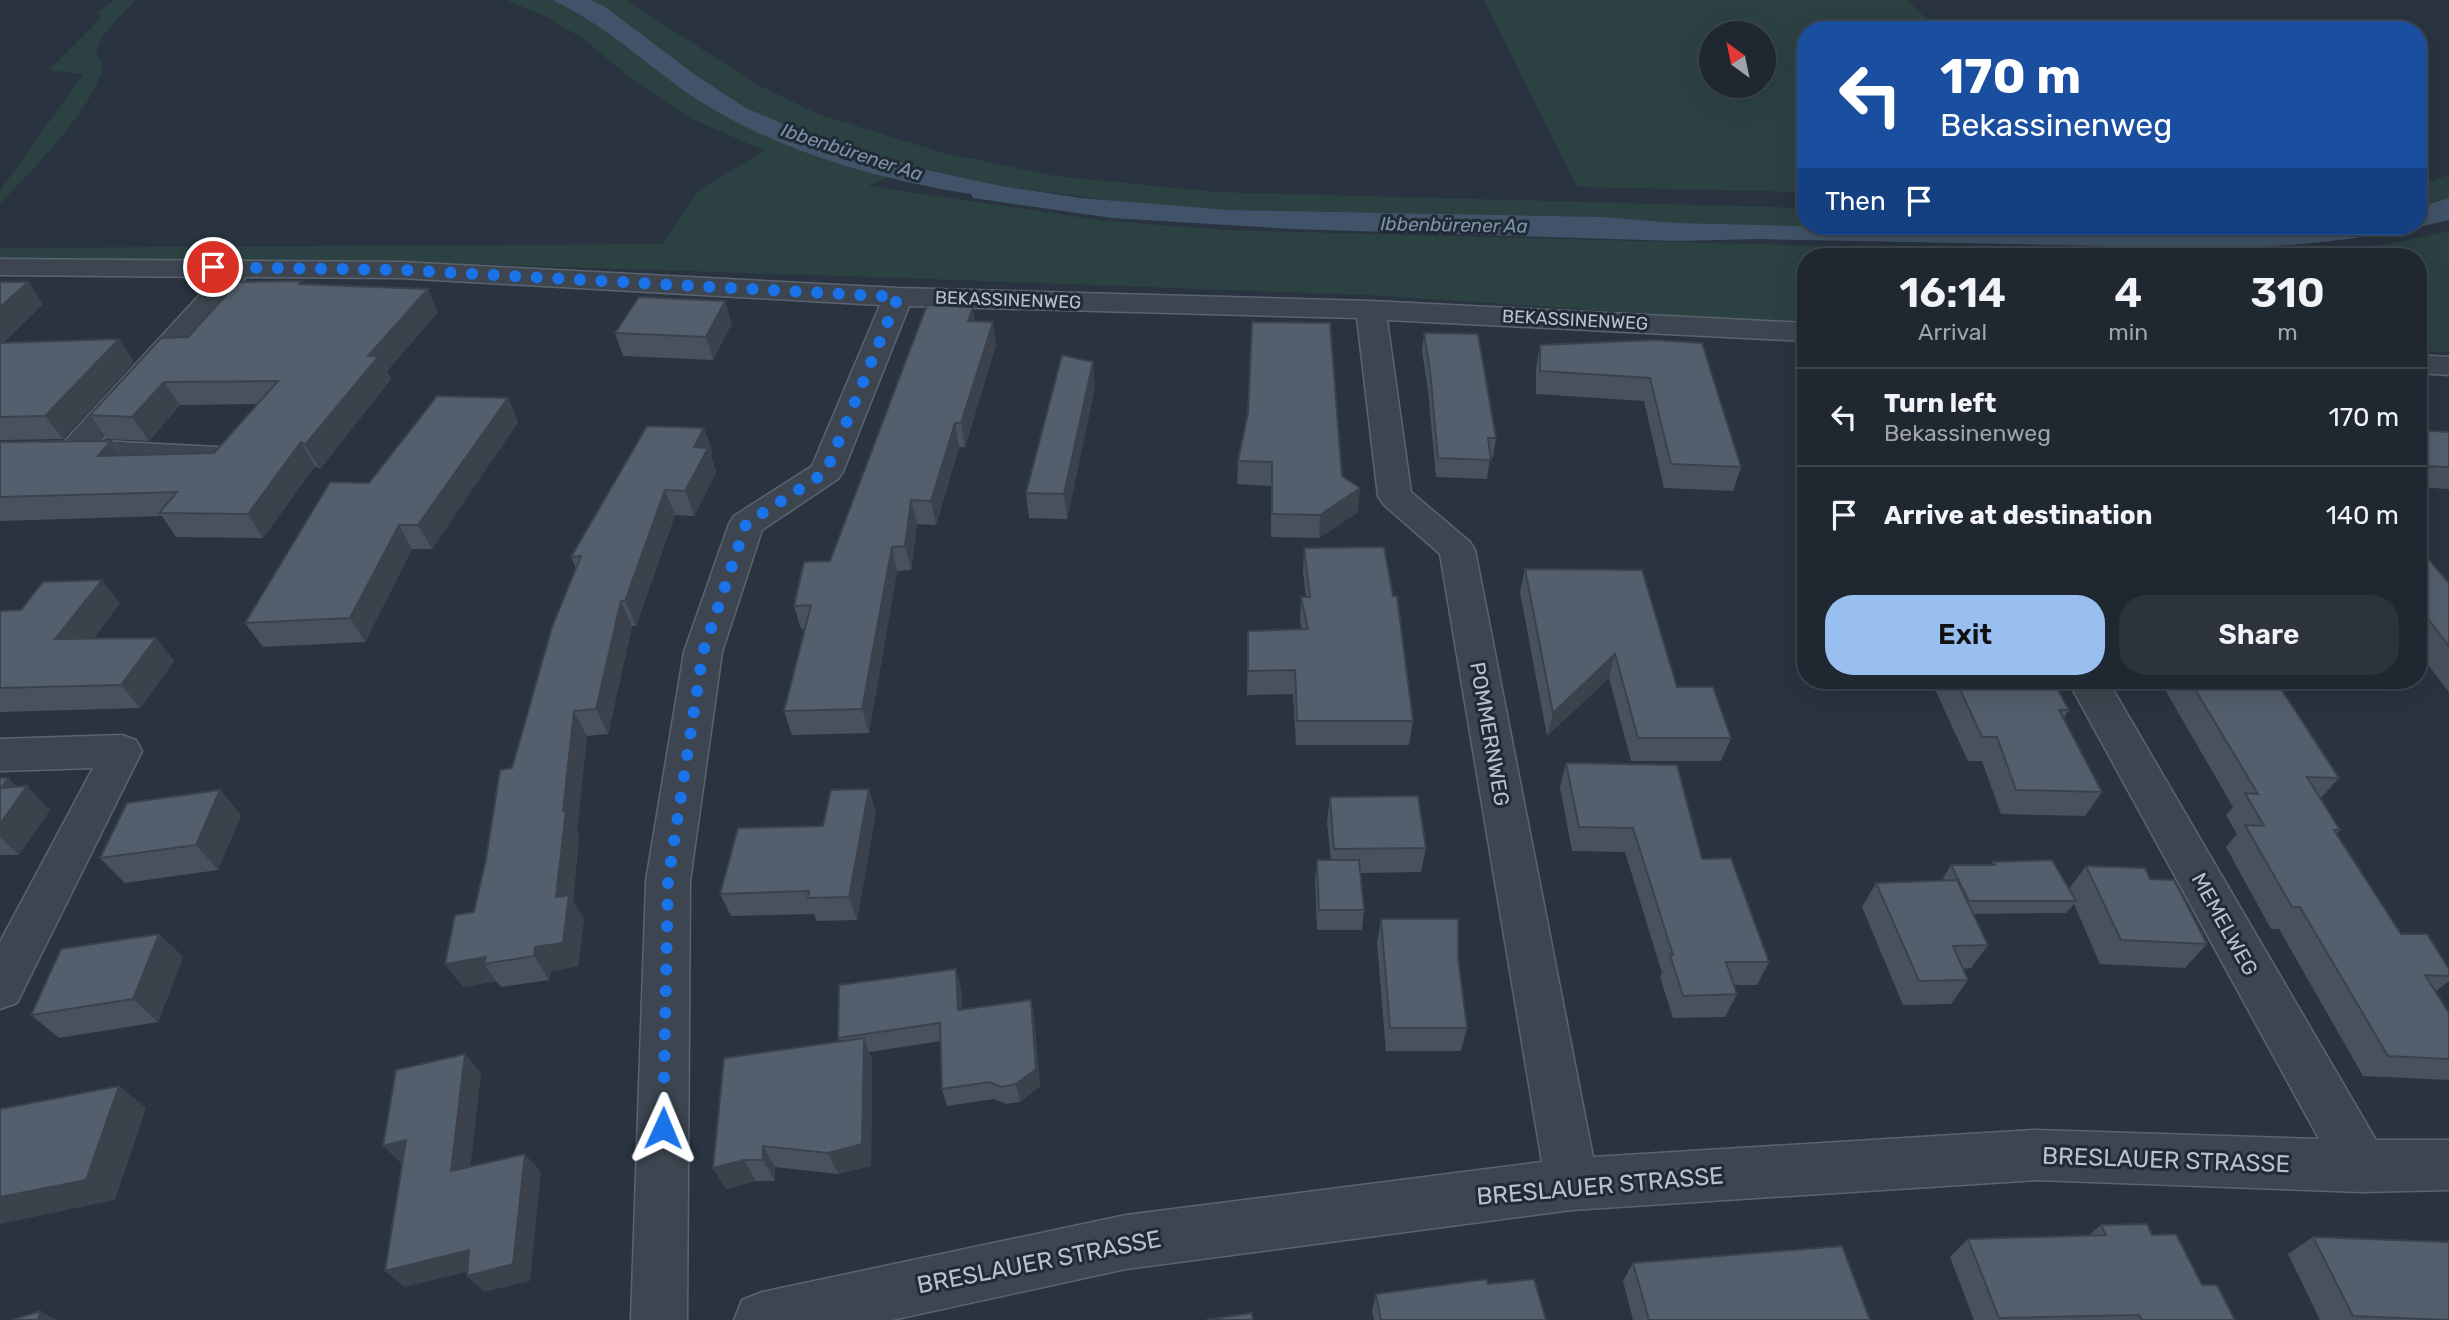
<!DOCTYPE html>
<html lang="en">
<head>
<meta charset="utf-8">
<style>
  body { margin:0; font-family:Rubik,sans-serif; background:#2c333c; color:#f1f3f6; height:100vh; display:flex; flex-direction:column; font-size:26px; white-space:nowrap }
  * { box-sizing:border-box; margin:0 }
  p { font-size:23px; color:#a1a5ab }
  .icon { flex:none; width:38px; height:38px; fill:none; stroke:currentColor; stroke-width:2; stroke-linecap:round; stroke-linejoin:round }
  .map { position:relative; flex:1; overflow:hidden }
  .details { position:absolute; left:1797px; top:248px; width:630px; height:441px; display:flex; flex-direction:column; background:#1f2730; border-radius:28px; box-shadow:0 7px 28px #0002,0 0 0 2px #3c444c }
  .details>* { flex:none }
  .guide { position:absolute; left:1797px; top:21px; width:630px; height:214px; border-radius:28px; box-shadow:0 7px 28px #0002,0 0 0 2px #3c444c; background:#1a4fa0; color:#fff; overflow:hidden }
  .needle { width:46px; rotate:327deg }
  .fabs { position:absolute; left:1699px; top:21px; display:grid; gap:14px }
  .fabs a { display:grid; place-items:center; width:77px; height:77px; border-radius:50%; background:#1f2730; box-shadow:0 7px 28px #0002,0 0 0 2px #3c444c; font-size:35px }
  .pin { position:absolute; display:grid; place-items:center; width:60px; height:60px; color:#fff; margin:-30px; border:4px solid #fff; border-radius:50%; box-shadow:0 2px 7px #0007 }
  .me { position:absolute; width:77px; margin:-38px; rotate:1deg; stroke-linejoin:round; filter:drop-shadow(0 0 5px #0008) }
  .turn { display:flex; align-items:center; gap:24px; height:147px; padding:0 28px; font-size:32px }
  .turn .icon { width:91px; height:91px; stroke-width:2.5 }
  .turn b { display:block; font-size:49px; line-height:60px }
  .then { display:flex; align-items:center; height:66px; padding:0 28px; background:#0003; gap:14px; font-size:26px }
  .eta { display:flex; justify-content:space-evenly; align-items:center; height:119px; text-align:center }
  .eta b { font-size:42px; font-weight:600; line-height:49px }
  .primary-button { display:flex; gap:14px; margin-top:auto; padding:14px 28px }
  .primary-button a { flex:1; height:80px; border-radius:28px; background:#99bff0; color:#111; font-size:28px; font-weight:600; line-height:80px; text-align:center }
  .primary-button a+a { background:#2c333c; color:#f1f3f6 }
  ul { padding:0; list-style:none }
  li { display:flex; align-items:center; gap:21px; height:98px; padding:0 28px; border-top:2px solid #3c444c }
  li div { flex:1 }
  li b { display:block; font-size:26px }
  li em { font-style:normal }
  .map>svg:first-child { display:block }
</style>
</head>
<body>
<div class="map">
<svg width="2449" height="1320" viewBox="0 0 2449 1320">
  <rect width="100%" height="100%" fill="#293440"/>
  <path fill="#2c4242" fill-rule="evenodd" d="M 114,0 L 135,0 L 102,36 L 96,53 L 103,67 C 90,114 33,168 0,204 L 0,191 L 83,74 L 49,70 L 102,17 L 98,13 Z
    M 506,0 L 552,0 L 575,10 L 635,51 L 693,96 L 736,120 L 786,144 L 887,177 L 868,186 L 1105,221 L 1228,230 L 2233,257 L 1806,257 L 1806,324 L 1368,295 L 903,278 L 408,262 L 0,259 L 0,248 L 663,244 L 700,189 L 765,151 L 692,119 L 632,79 L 582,38 L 547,17 Z
    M 590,0 L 626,0 L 756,84 L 820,115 L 944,153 L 1055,176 L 1215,192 L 1806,208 L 1806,226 L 2151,226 L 2159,235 L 2046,227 L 1899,227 L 1865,232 L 1841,227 L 1678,223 L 1603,217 L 1233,210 L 1133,203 L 1001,186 L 927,170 L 800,131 L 746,108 L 694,74 L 604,6 Z
    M 1484,0 L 1907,0 L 1938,30 L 1806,30 L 1806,192 L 1577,187 ZM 1712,33 L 1764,33 L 1764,86 L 1712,86 Z
    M 2449,175 L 2449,198 L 2419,207 L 2419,185 Z
    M 2161,226 L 2304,226 L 2174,235 L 2169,235 Z
    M 2449,231 L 2449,352 L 2419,351 L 2418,257 L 2261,257 L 2389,244 Z"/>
  <path fill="#405368" d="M 552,0 L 590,0 L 604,6 L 694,74 L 746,108 L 800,131 L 927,170 L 1001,186 L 1081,198 L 1229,210 L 1603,217 L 1678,223 L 1841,227 L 1865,232 L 1899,227 L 2046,227 L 2174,235 L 2304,226 L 2418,226 L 2419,207 L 2449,198 L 2449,220 C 2367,240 2286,248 2202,248 L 1759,239 L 1677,241 L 1292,229 L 1112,218 L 973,198 L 971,194 C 878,180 771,149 692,96 C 645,64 605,24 552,0 Z"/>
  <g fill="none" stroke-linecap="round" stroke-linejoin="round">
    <defs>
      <path id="street" d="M 0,259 L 401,262 L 898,288 L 1371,301 L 1806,323 L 1806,341 L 1387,320 L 1411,492 L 1470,542 L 1475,550 L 1593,1157 L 2036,1130 L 2319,1139 L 2068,681 L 2108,681 L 2376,1140 L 2449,1140 L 2449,1190 L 2362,1192 L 2036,1180 L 1572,1210 L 1126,1269 L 892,1320 L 734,1320 L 742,1300 L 762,1292 L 1126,1215 L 1542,1162 L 1440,554 L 1383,504 L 1378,496 L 1357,318 L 909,306 L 843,472 L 838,479 L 762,530 L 722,652 L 690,881 L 687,1320 L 631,1320 L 646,881 L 684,652 L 729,524 L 734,516 L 812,466 L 880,305 L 401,278 L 246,277 L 101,441 L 217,447 L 229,450 L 233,457 L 229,464 L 217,467 L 112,461 L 0,463 L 0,443 L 64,442 L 216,277 L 0,275 Z
        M 2418,355 L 2449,357 L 2449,375 L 2418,373 Z
        M 122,735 L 136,740 L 142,751 L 17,1003 L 0,1009 L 0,942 L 93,768 L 0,771 L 0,739 Z"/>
    </defs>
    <use href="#street" stroke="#5b646e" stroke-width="3"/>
    <use href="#street" fill="#3d4650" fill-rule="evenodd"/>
  </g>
  <path fill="#48525e" d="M 0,282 L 28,282 L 43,304 L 3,343 L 134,362 L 63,439 L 0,440 Z
    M 303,284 L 438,312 L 387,371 L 391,379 L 320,469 L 315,466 L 263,538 L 176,537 L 162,516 L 0,521 L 0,442 L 111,441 L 122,455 L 214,453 L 257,404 L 180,405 L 149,441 L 107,439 L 90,415 L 188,337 Z
    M 975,321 L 996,345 L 965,447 L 959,447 L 936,525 L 917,524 L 911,570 L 897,571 L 869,733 L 792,735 L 784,711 L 805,629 L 801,629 L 794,606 L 830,561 Z
    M 732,323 L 713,360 L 623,356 L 615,333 Z
    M 1424,333 L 1496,438 L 1493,457 L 1490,457 L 1487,479 L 1436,477 L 1428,390 L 1422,351 Z
    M 1654,340 L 1741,467 L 1733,491 L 1664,488 L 1644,401 L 1536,394 L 1536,368 L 1540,345 Z
    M 1095,387 L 1067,519 L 1029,518 L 1026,493 Z
    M 508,398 L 518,422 L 432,549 L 412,549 L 365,642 L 263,647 L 245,623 L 369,483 Z
    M 1248,413 L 1342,476 L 1358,512 L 1319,538 L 1271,537 L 1271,486 L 1237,484 L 1238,461 Z
    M 2418,430 L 2449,432 L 2449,490 L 2448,489 L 2418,487 Z
    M 713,453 L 711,456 L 716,472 L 694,516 L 675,515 L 636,626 L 632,626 L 608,734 L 587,736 L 577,830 L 579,835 L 573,901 L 584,919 L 578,966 L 551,971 L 549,980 L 501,987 L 496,981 L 463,987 L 445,964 L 474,912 L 512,768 L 576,569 L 571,557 Z
    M 2418,547 L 2449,583 L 2449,692 L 2418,652 Z
    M 1304,548 L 1413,721 L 1409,745 L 1296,745 L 1293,694 L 1247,695 L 1248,631 L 1302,629 L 1300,622 L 1301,597 L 1306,597 L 1303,572 Z
    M 1525,569 L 1731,738 L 1721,761 L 1631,761 L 1609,678 L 1547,736 L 1520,592 Z
    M 120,603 L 93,639 L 156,638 L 174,661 L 140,708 L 0,712 L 0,611 Z
    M 1931,681 L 2053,681 L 2069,710 L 2064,718 L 2102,792 L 2085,816 L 2001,814 L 1982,761 L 1968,761 Z
    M 2160,681 L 2276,681 L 2339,778 L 2320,799 L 2340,830 L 2337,834 L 2401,934 L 2449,969 L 2449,981 L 2435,992 L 2449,1013 L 2449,1080 L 2363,1076 L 2279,929 L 2271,929 L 2226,847 L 2237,834 L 2226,815 L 2233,807 Z
    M 1566,763 L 1702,859 L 1769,962 L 1757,985 L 1734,985 L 1737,994 L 1725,1017 L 1673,1018 L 1660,977 L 1662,973 L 1625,852 L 1572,851 L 1560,787 Z
    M 0,778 L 8,778 L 17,787 L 50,810 L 19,855 L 0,855 Z
    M 220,790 L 241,815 L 218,870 L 125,883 L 100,858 Z
    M 1330,797 L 1426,848 L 1421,872 L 1360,873 L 1364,910 L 1362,930 L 1317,930 L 1315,881 L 1317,860 L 1331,860 L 1327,822 Z
    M 876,812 L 857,920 L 817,921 L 814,914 L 731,916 L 720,894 L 823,826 Z
    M 1993,862 L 2069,889 L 2086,866 L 2150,879 L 2207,944 L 2185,968 L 2100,964 L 2074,904 L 2066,913 L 1973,914 L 1988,945 L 1971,968 L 1963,969 L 1968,980 L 1951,1004 L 1903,1005 L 1862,907 L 1876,883 L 1945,881 L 1943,878 L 1951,865 L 1991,865 Z
    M 1381,919 L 1458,957 L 1467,1028 L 1461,1051 L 1386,1051 L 1377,943 Z
    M 159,934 L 183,957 L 158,1022 L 59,1038 L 31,1015 Z
    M 961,987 L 962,1010 L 1031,1000 L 1034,1018 L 1040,1086 L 1020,1102 L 1006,1104 L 994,1099 L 947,1106 L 942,1089 L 941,1041 L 869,1052 L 872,1060 L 871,1166 L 838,1174 L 775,1167 L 775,1181 L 756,1181 L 726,1189 L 713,1168 L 839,1041 L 838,1038 Z
    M 2101,1225 L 2152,1235 L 2235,1320 L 1974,1320 L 1950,1257 L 1968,1239 L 2088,1236 Z
    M 2313,1237 L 2449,1320 L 2320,1320 L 2288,1254 Z
    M 1633,1263 L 1870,1320 L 1633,1320 L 1623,1281 Z
    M 1488,1284 L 1546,1320 L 1374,1320 L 1372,1311 L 1376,1294 Z"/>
  <path fill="#3b424c" d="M 28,282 L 43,304 L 0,345 L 0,307 Z
    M 428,289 L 438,312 L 387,371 L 391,379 L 320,469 L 305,445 L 368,356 Z
    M 725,301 L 732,323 L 713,360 L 706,337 Z
    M 973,307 L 976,329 L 968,321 Z
    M 993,322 L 996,345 L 965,447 L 961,423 Z
    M 119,339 L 134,362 L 63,439 L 45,416 Z
    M 1093,362 L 1095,387 L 1067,519 L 1064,494 Z
    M 164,382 L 180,405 L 149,441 L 132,417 Z
    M 508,398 L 518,422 L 432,549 L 418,525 Z
    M 955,423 L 959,447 L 936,525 L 931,501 Z
    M 704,428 L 713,453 L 711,456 L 716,472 L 694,516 L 685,491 L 694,447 Z
    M 111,441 L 128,465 L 98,456 Z
    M 301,442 L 315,466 L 263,538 L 248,514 Z
    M 1360,488 L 1358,512 L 1319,538 L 1320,515 Z
    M 665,490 L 675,515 L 636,626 L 625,601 Z
    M 911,500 L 917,524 L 911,570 L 905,546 Z
    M 399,525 L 412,549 L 365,642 L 350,618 Z
    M 892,547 L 897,571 L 869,733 L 862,709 Z
    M 102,580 L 120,603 L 75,662 L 55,639 Z
    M 621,601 L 632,626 L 608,734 L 596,709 Z
    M 156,638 L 174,661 L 140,708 L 121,685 Z
    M 1615,654 L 1609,678 L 1547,736 L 1553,713 Z
    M 574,711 L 587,736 L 577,830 L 579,835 L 573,901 L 584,919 L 578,966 L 551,971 L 549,980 L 534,956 L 535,947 L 556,897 L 563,811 Z
    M 8,778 L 22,793 L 27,786 L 50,810 L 19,855 L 0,837 L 1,788 Z
    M 869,789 L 876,812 L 857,920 L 849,897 Z
    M 220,790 L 241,815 L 218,870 L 196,845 Z
    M 159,934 L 183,957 L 158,1022 L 133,999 Z
    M 486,957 L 484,964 L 496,981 L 463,987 L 445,964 Z
    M 956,969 L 961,987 L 963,1028 L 958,1010 Z
    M 1031,1000 L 1034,1018 L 1040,1086 L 1020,1102 L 1016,1084 Z
    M 864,1038 L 872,1060 L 871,1166 L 838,1174 L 828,1153 Z
    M 465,1054 L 481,1073 L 468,1189 L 451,1171 Z
    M 119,1086 L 146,1108 L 115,1200 L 0,1224 L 0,1197 Z
    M 406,1140 L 424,1159 L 402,1164 L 383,1146 Z
    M 763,1146 L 775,1167 L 775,1181 L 763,1160 Z
    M 525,1154 L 541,1172 L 530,1281 L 484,1292 L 467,1276 Z
    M 744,1160 L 756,1181 L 726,1189 L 713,1168 Z
    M 469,1250 L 486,1267 L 404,1287 L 385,1271 Z
    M 40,1311 L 56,1320 L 38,1320 Z"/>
  <path fill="#545f6d" stroke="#3b424c" stroke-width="2" d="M 301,281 L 299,284 L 428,289 L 368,356 L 379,356 L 305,445 L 301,442 L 248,514 L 159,513 L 177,492 L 0,497 L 0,442 L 111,441 L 98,456 L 214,453 L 278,381 L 164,382 L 132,417 L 90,415 L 161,338 L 188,337 L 238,282 Z
    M 0,282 L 28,282 L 0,307 Z
    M 639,297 L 725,301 L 706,337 L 615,333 Z
    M 927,305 L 973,307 L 968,321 L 993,322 L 961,423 L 955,423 L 931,501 L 911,500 L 905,546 L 892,547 L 862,709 L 784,711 L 811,605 L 794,606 L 804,562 L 830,561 Z
    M 1252,322 L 1330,323 L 1342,476 L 1360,488 L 1320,515 L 1272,514 L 1272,462 L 1238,461 L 1248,413 Z
    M 1424,333 L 1478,334 L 1496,438 L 1488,438 L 1491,460 L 1438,458 L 1430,371 Z
    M 119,339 L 45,416 L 0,417 L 0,343 Z
    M 1654,340 L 1702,343 L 1741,467 L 1671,464 L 1650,378 L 1540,371 L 1540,345 Z
    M 1062,355 L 1093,362 L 1064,494 L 1026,493 Z
    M 437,396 L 508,398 L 418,525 L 399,525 L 350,618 L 245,623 L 330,482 L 369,483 Z
    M 647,426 L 704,428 L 694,447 L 708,448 L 685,491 L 665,490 L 625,601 L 621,601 L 596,709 L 574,711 L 563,811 L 566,810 L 556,897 L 569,895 L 563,943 L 535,947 L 534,956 L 484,964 L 486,957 L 445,964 L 455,915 L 474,912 L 486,859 L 500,770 L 512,768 L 552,627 L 581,556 L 571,557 Z
    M 2418,430 L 2449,432 L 2449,467 L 2418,466 Z
    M 1384,547 L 1393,596 L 1397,596 L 1413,721 L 1297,721 L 1295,670 L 1248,671 L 1248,631 L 1308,629 L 1301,597 L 1310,597 L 1304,548 Z
    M 2418,547 L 2449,583 L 2449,646 L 2424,614 L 2418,614 Z
    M 1525,569 L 1642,570 L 1677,687 L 1713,687 L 1731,738 L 1638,738 L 1615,654 L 1553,713 Z
    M 102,580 L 55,639 L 156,638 L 121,685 L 0,688 L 0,611 L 21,610 L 43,582 Z
    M 1956,681 L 2053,681 L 2069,710 L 2059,710 L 2102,792 L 2016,790 L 1997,737 L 1982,737 Z
    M 2190,681 L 2276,681 L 2339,778 L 2307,777 L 2340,830 L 2334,830 L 2401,934 L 2427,934 L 2449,969 L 2449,976 L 2425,975 L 2449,1013 L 2449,1059 L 2388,1056 L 2300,907 L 2292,907 L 2245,825 L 2264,826 L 2245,793 L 2258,794 Z
    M 1566,763 L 1677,765 L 1702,859 L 1731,858 L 1769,962 L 1726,962 L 1737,994 L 1683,996 L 1670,955 L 1673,955 L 1633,828 L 1579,827 Z
    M 0,778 L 8,778 L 1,788 L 27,786 L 0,824 Z
    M 869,789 L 849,897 L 808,898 L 809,891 L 720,894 L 738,828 L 823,826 L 831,790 Z
    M 220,790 L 196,845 L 100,858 L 127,803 Z
    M 1418,796 L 1426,848 L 1334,849 L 1330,797 Z
    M 1317,860 L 1359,860 L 1364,910 L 1319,910 Z
    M 2052,860 L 2076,901 L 1969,901 L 1951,865 L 1995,865 L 1993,862 Z
    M 2086,866 L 2145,868 L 2150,879 L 2174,880 L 2207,944 L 2121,940 Z
    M 1957,880 L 1988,945 L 1953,946 L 1968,980 L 1919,981 L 1876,883 Z
    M 1381,919 L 1458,919 L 1458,957 L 1467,1028 L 1390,1028 Z
    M 159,934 L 133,999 L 31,1015 L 61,949 Z
    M 956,969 L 958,1010 L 1031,1000 L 1036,1069 L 1016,1084 L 1002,1087 L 989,1082 L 942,1089 L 940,1023 L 838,1038 L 839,985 Z
    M 864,1038 L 862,1144 L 828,1153 L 763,1146 L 763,1160 L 744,1160 L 713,1168 L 724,1058 Z
    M 465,1054 L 451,1171 L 525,1154 L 513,1264 L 467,1276 L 469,1250 L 385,1271 L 406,1140 L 383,1146 L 396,1070 Z
    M 119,1086 L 86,1180 L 0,1197 L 0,1109 Z
    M 2147,1224 L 2152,1235 L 2176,1234 L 2202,1285 L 2217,1285 L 2235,1320 L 2142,1320 L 2139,1315 L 1999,1318 L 1968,1239 L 2106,1235 L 2101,1225 Z
    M 2313,1237 L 2449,1242 L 2449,1320 L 2353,1316 Z
    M 1842,1246 L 1870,1320 L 1649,1320 L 1633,1263 Z
    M 1487,1279 L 1488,1284 L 1534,1279 L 1546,1320 L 1381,1320 L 1376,1294 Z
    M 40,1311 L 38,1320 L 12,1320 Z
    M 1252,1313 L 1253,1320 L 1206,1320 Z"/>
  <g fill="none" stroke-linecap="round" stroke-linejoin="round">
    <path stroke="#1a73e8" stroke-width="12" stroke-dasharray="0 21.6" d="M 213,267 L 401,270 L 898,297 L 826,472 L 746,524 L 703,652 L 668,881 L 663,1128"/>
  </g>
  <g text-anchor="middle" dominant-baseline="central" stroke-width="6" stroke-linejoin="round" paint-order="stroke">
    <g font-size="18" fill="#bac1ca" stroke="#212b36">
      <text transform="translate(1008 300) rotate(2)">BEKASSINENWEG</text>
      <text transform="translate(1575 320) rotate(3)">BEKASSINENWEG</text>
    </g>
    <g font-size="19" font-style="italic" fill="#7d93aa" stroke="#212b36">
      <text transform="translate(852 152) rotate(18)">Ibbenbürener Aa</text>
      <text transform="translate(1454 225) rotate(1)">Ibbenbürener Aa</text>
    </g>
    <g font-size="21" fill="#bac1ca" stroke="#212b36">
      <text transform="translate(1490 734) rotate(80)">POMMERNWEG</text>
      <text transform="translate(2225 924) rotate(61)">MEMELWEG</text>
    </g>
    <g font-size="24" fill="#bac1ca" stroke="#212b36">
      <text transform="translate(2166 1160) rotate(2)">BRESLAUER STRASSE</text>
      <text transform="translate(1600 1186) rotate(-5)">BRESLAUER STRASSE</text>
      <text transform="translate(1039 1262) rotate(-11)">BRESLAUER STRASSE</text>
    </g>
  </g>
</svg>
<div class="fabs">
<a><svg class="needle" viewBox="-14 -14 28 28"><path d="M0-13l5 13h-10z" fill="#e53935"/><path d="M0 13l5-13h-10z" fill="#a1a5ab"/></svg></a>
</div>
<div class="pin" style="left:213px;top:267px;background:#d93025"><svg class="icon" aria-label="arrive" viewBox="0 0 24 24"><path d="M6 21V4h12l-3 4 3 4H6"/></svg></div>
<svg class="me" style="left:663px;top:1128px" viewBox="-20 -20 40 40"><path d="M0-17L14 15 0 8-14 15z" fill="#1a73e8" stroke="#fff" stroke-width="4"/></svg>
<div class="guide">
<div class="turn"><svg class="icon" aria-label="left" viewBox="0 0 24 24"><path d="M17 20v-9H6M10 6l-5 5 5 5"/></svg><div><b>170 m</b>Bekassinenweg</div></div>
<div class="then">Then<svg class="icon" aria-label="arrive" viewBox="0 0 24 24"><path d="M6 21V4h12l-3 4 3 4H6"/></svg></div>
</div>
<section class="details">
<div class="eta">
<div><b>16:14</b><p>Arrival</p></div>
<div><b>4</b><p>min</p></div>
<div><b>310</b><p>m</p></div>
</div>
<ul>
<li><svg class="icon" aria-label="left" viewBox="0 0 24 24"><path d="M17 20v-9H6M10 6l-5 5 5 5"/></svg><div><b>Turn left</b><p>Bekassinenweg</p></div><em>170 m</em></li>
<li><svg class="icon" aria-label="arrive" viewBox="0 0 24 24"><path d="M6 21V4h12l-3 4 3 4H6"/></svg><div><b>Arrive at destination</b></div><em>140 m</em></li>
</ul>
<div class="primary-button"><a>Exit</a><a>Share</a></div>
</section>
</div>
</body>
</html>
